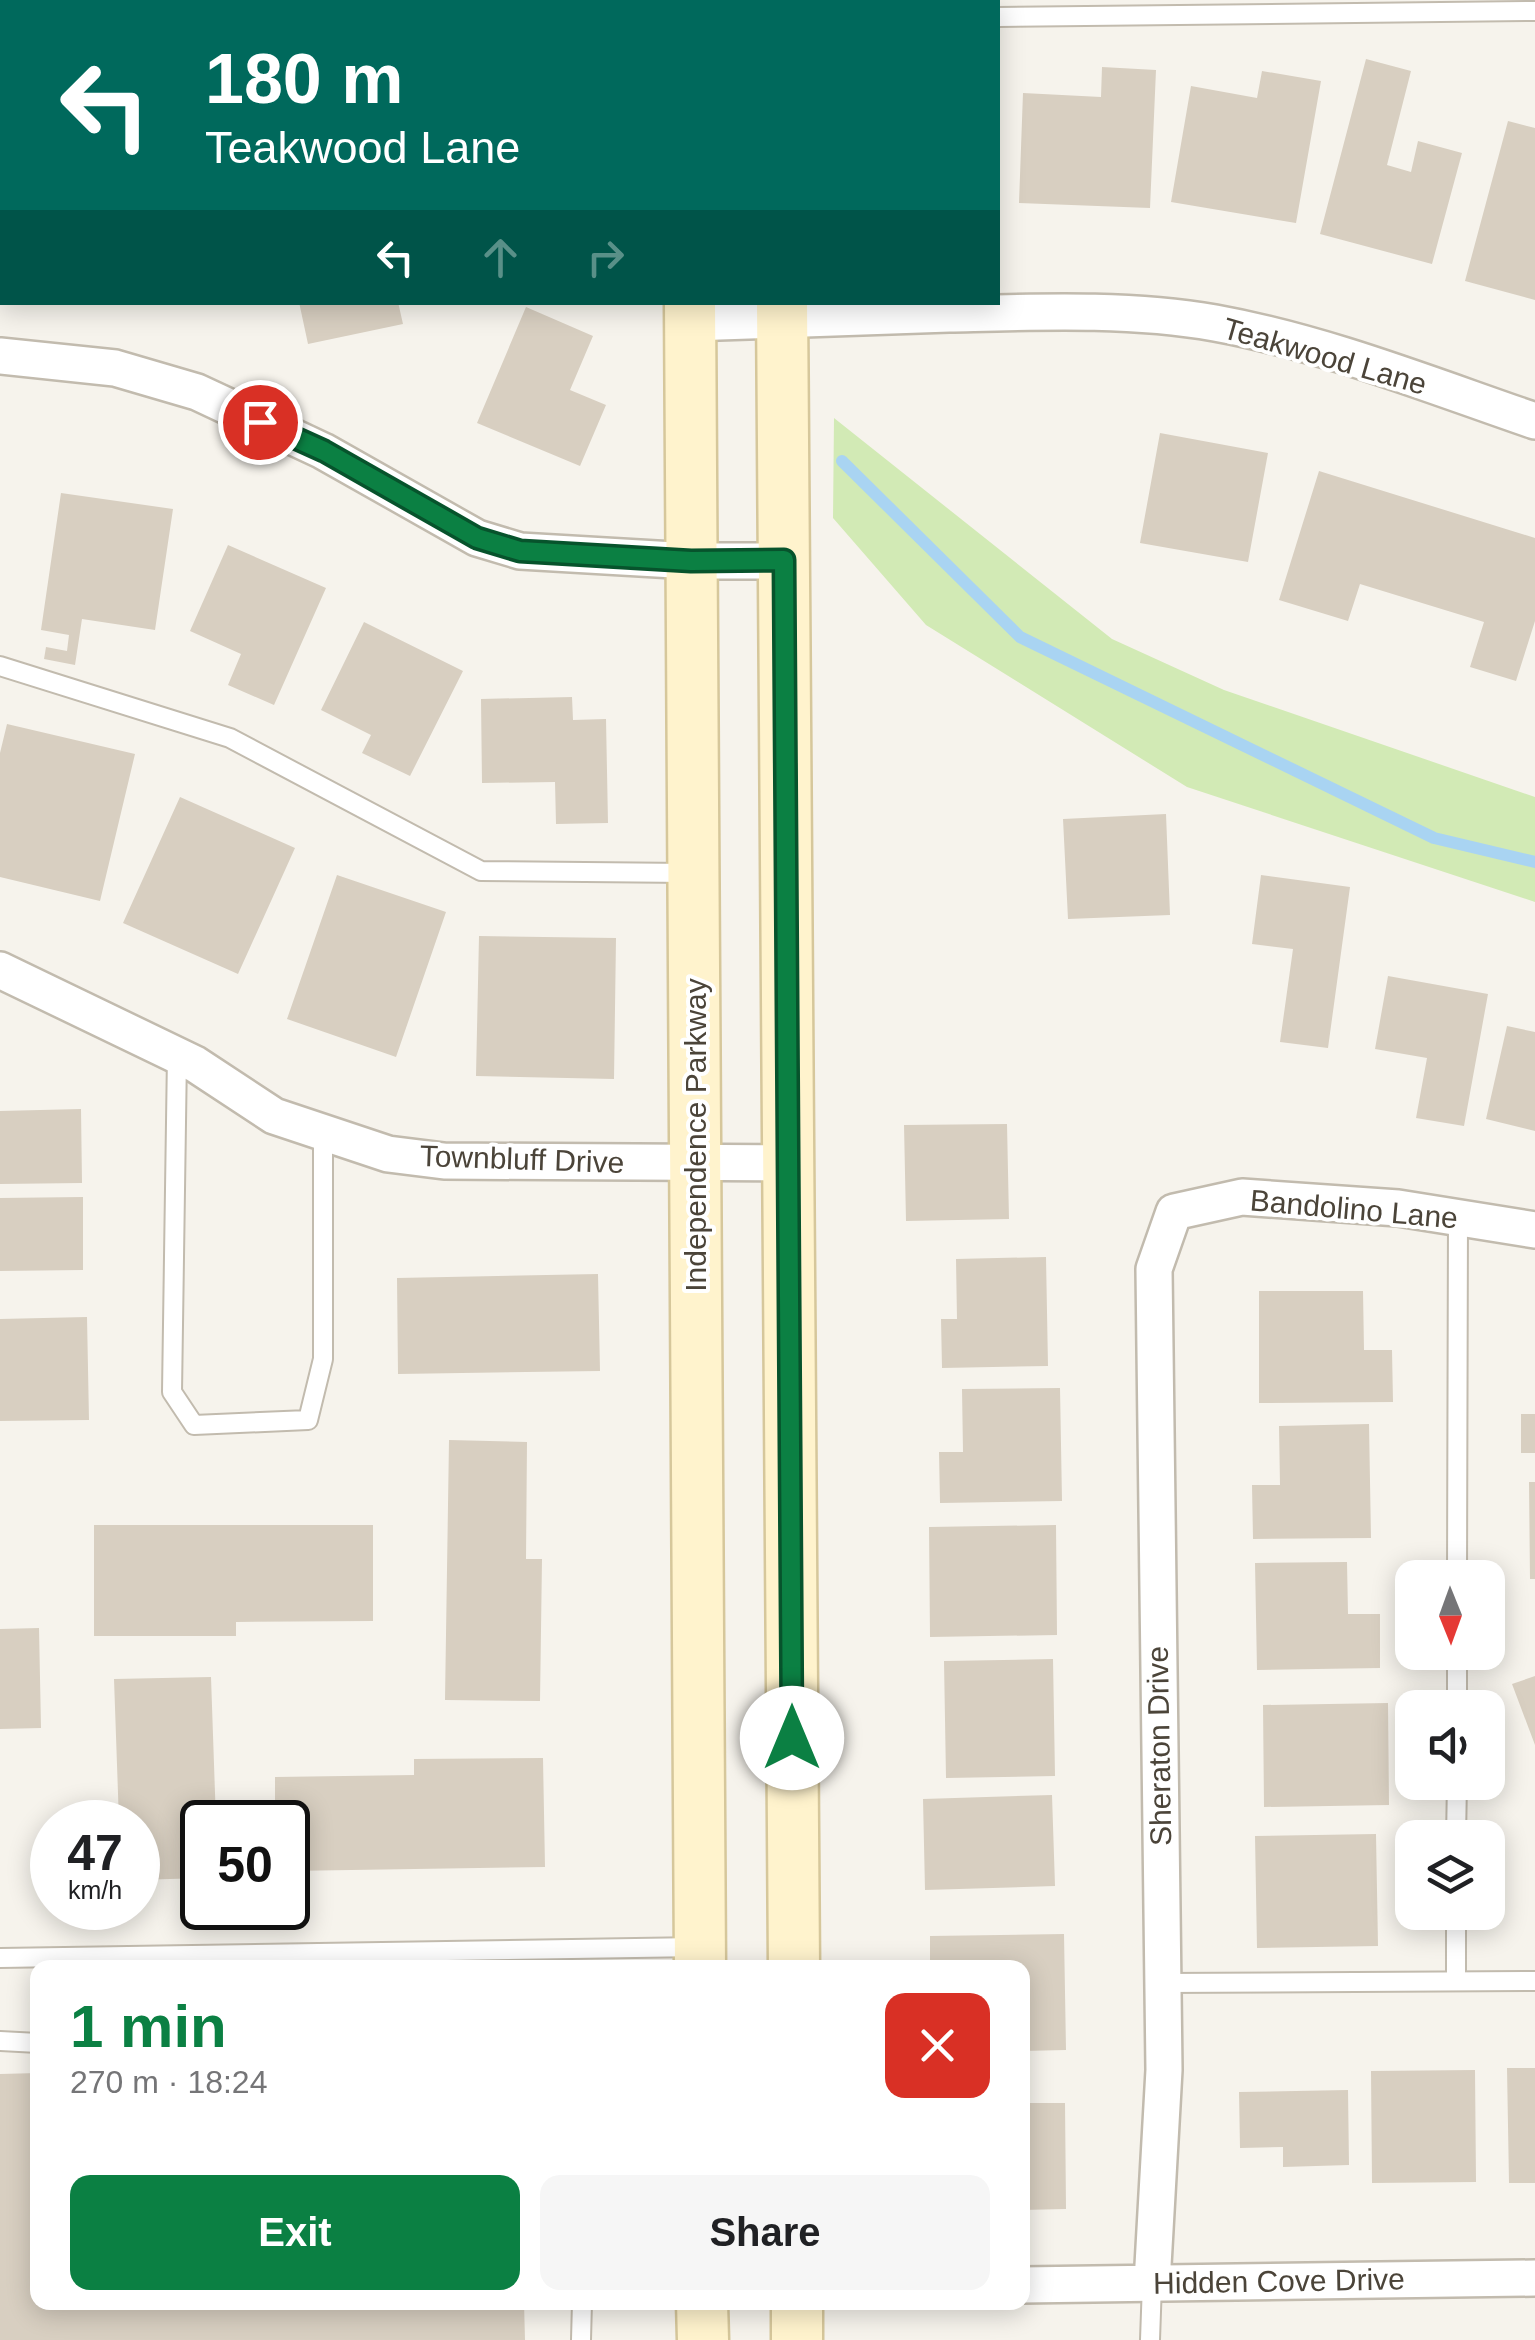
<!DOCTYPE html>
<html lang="en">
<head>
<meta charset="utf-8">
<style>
  body { margin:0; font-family:Arial,sans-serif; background:#f6f6f6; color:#202124; height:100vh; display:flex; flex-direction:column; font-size:38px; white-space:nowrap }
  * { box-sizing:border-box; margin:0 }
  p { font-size:32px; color:#757577 }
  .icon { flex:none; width:55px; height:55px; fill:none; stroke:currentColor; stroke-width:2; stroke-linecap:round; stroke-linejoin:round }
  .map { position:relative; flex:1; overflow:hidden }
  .panel { position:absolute; left:30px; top:1960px; width:1000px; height:350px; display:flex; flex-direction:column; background:#fff; border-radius:20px; box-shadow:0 5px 25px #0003 }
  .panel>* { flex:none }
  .banner { position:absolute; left:0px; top:0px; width:1000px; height:305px; box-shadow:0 5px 25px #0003; background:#00695c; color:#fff; overflow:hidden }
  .needle { width:65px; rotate:179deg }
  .controls { position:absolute; left:1395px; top:1560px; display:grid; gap:20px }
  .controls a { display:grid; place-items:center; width:110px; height:110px; border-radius:20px; background:#fff; box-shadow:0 5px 25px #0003; font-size:50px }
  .speed { position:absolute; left:30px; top:1800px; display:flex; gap:20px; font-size:50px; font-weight:700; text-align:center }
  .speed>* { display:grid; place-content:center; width:130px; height:130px; border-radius:50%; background:#fff; box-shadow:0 5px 25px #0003; line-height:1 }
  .speed small { font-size:25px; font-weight:400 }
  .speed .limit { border:5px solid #111; border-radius:15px; background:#fff; color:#111 }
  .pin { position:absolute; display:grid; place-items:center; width:85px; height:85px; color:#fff; margin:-42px; border:5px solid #fff; border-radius:50%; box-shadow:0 2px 10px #0007 }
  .me { position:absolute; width:110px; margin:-55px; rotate:0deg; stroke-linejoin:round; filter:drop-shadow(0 0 8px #0008) }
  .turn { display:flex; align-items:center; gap:35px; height:210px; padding:0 40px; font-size:45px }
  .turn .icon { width:130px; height:130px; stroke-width:2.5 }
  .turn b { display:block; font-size:70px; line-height:85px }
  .lanes { display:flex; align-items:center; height:95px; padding:0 40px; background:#0003; justify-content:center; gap:50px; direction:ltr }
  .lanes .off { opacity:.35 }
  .round { display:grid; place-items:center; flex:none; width:105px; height:105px; border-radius:20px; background:#f6f6f6 }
  .overview { display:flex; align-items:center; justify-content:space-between; height:170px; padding:0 40px }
  h1 { font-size:60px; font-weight:800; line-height:75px; color:#0b8043 }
  .primary-button { display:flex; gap:20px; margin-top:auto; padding:20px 40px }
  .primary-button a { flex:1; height:115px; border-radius:20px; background:#0b8043; color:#fff; font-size:40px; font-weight:800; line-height:115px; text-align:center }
  .primary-button a+a { background:#f6f6f6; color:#202124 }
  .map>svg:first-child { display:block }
</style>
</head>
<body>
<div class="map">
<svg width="1535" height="2340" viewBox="0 0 1535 2340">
  <rect width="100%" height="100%" fill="#f6f3ec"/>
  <path fill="#d2eab5" d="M 834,418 L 1112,639 L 1224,690 L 1535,797 L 1535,902 L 1187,787 L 926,625 L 833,518 Z"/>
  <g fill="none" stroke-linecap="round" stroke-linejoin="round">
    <path stroke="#a9d4f2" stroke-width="12" d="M 271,0 L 281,2
      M 842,461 L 1020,637 L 1434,838 L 1535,862"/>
  </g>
  <path fill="#d8cfc1" d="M 1366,59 L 1411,71 L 1387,165 L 1411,172 L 1418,141 L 1462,153 L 1432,264 L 1320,234 Z
    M 1102,67 L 1156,70 L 1150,208 L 1019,203 L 1023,93 L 1101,97 Z
    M 1262,71 L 1321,81 L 1296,223 L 1171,202 L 1191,86 L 1257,98 Z
    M 1508,121 L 1535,128 L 1535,300 L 1465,281 Z
    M 299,302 L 398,302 L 403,324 L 308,344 Z
    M 526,307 L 593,336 L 570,390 L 606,405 L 580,466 L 477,423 Z
    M 1160,433 L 1268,453 L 1248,562 L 1140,543 Z
    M 1319,471 L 1535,538 L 1535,621 L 1516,681 L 1470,667 L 1484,622 L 1360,584 L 1348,621 L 1279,600 Z
    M 61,493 L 173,509 L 155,630 L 82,619 L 75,665 L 44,659 L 46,647 L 67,651 L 69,635 L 41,630 Z
    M 228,545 L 326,588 L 274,705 L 228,685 L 241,654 L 190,631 Z
    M 364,622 L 463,671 L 410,776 L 362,753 L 371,735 L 321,710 Z
    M 572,697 L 573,720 L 606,719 L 608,823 L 556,824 L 555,782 L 482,783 L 481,699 Z
    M 7,724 L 135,754 L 100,901 L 0,877 L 0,753 Z
    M 180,797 L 295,848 L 238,974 L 123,923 Z
    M 1166,814 L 1170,915 L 1068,919 L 1063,819 Z
    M 337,875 L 446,912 L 396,1057 L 287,1019 Z
    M 1261,875 L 1350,887 L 1328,1048 L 1280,1042 L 1293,949 L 1252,944 Z
    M 479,936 L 616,938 L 614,1079 L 476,1076 Z
    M 1388,976 L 1488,994 L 1464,1126 L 1416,1118 L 1427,1058 L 1375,1049 Z
    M 1507,1026 L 1535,1032 L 1535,1131 L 1486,1119 Z
    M 81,1109 L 82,1183 L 0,1184 L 0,1111 Z
    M 1007,1124 L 1009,1219 L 906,1221 L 904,1125 Z
    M 83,1197 L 83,1270 L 0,1271 L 0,1198 Z
    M 1046,1257 L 1048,1366 L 942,1368 L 941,1319 L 957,1319 L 956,1259 Z
    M 598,1274 L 600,1371 L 398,1374 L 397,1278 Z
    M 1259,1291 L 1363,1291 L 1364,1350 L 1392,1350 L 1393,1402 L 1259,1403 Z
    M 87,1317 L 89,1420 L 0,1421 L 0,1319 Z
    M 1060,1388 L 1062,1501 L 940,1503 L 939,1452 L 963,1452 L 962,1389 Z
    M 1521,1414 L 1535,1414 L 1535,1453 L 1521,1453 Z
    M 1369,1424 L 1371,1538 L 1253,1539 L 1252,1485 L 1280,1485 L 1279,1426 Z
    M 449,1440 L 527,1442 L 526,1559 L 542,1559 L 540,1701 L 445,1700 Z
    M 1529,1482 L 1535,1482 L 1535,1579 L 1530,1579 Z
    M 94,1525 L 373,1525 L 373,1621 L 236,1622 L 236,1636 L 94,1636 Z
    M 1056,1525 L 1057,1635 L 930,1637 L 929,1527 Z
    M 1347,1562 L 1348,1614 L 1380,1614 L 1380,1668 L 1257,1670 L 1255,1563 Z
    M 39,1628 L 41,1728 L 0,1729 L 0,1629 Z
    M 1053,1659 L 1055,1776 L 946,1778 L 944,1661 Z
    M 1535,1676 L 1535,1745 L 1512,1684 Z
    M 211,1677 L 216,1822 L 202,1822 L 202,1878 L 138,1880 L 138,1822 L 119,1822 L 114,1679 Z
    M 1388,1703 L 1389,1805 L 1264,1807 L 1263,1705 Z
    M 543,1758 L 545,1867 L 288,1871 L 288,1822 L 275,1822 L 275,1777 L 414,1775 L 414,1759 Z
    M 1052,1795 L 1055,1886 L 925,1890 L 923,1799 Z
    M 1376,1834 L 1378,1946 L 1257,1948 L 1255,1836 Z
    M 1064,1934 L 1066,2050 L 1022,2051 L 1022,1968 L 930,1968 L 930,1936 Z
    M 1507,2068 L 1535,2068 L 1535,2183 L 1509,2183 Z
    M 1475,2070 L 1476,2182 L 1372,2183 L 1371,2071 Z
    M 38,2073 L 38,2302 L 524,2302 L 525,2340 L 0,2340 L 0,2074 Z
    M 1348,2090 L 1349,2165 L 1283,2167 L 1283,2147 L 1240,2148 L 1239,2092 Z
    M 1022,2103 L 1065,2103 L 1066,2209 L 1022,2210 Z"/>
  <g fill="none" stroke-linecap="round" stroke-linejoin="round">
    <defs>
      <path id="service" d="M 998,17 L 1535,11
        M 0,666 L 230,738 L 481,871 L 688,873
        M 177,1055 L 172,1392 L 194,1425 L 308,1420 L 323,1359 L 323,1134
        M 1457,1578 L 1458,1217
        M 1457,1708 L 1457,1652
        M 1456,1838 L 1457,1782
        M 0,1958 L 699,1947
        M 1456,1981 L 1456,1912
        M 1163,1983 L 1535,1981
        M 0,2041 L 38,2043
        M 581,2340 L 582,2302
        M 1150,2340 L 1152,2283"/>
      <path id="minor" d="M 690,323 C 776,320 862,317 949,314 C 1037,312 1128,308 1215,323 C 1325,343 1430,385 1535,421
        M 0,356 L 115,368 L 197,392 L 323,451 L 477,538 L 520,551 L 691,561 L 784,561
        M 0,970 L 195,1064 L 274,1116 L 388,1154 L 444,1161 L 788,1163
        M 1152,2283 L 1164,2070 L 1154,1269 L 1174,1212 L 1242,1197 L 1398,1208 L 1535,1230
        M 1022,2285 L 1535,2278"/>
      <path id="secondary" d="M 688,0 L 688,2
        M 779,0 L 779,2
        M 690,302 L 700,1968
        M 782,302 L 794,1968
        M 702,2302 L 703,2340
        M 797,2302 L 797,2340"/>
    </defs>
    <use href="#service" stroke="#c2bbae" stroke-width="22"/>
    <use href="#minor" stroke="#c2bbae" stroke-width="40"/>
    <use href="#secondary" stroke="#d6c79b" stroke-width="55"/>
    <use href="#service" stroke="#fff" stroke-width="18"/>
    <use href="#minor" stroke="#fff" stroke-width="35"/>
    <use href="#secondary" stroke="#fff3cd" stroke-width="50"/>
  </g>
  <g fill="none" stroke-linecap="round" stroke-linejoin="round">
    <defs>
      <path id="route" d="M 260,422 L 324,451 L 477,538 L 520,551 L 691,561 L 784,560 L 792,1738"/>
    </defs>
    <use href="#route" stroke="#07532c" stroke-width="25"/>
    <use href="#route" stroke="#0b8043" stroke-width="18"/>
  </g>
  <g text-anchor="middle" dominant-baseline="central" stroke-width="8" stroke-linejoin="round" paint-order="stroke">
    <g font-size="30" fill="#4b4439" stroke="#fff">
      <text transform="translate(1325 356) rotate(16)">Teakwood Lane</text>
      <text transform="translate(695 1135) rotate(-90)">Independence Parkway</text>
      <text transform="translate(522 1159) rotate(2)">Townbluff Drive</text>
      <text transform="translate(1354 1209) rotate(5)">Bandolino Lane</text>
      <text transform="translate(1159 1746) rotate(-91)">Sheraton Drive</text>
      <text transform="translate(1279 2281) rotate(-1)">Hidden Cove Drive</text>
    </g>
  </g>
</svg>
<div class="controls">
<a><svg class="needle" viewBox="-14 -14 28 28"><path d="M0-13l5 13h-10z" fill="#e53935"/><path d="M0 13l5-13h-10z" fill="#757577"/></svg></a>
<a><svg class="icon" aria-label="sound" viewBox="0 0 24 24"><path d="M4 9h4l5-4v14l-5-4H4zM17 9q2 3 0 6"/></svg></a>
<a><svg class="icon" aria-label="layers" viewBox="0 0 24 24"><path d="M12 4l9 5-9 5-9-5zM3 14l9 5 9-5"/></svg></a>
</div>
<div class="speed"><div>47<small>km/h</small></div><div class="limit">50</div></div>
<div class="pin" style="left:260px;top:422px;background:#d93025"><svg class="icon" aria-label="arrive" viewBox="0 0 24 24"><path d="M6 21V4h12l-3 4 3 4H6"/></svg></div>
<svg class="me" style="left:792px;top:1738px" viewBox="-20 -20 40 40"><circle r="19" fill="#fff"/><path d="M0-13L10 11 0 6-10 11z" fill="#0b8043"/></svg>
<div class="banner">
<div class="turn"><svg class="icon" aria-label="left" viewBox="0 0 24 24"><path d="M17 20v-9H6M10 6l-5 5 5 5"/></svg><div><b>180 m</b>Teakwood Lane</div></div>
<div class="lanes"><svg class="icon" aria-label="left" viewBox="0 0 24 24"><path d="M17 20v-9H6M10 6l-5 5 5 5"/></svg><svg class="icon off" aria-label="ahead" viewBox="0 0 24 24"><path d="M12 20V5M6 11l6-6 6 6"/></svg><svg class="icon off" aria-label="right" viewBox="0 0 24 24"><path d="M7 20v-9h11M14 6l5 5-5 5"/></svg></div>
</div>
<section class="panel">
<div class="overview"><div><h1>1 min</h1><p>270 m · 18:24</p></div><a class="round" style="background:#d93025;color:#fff"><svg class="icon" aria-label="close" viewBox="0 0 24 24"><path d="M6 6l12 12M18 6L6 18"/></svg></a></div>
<div class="primary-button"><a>Exit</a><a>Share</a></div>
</section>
</div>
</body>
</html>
